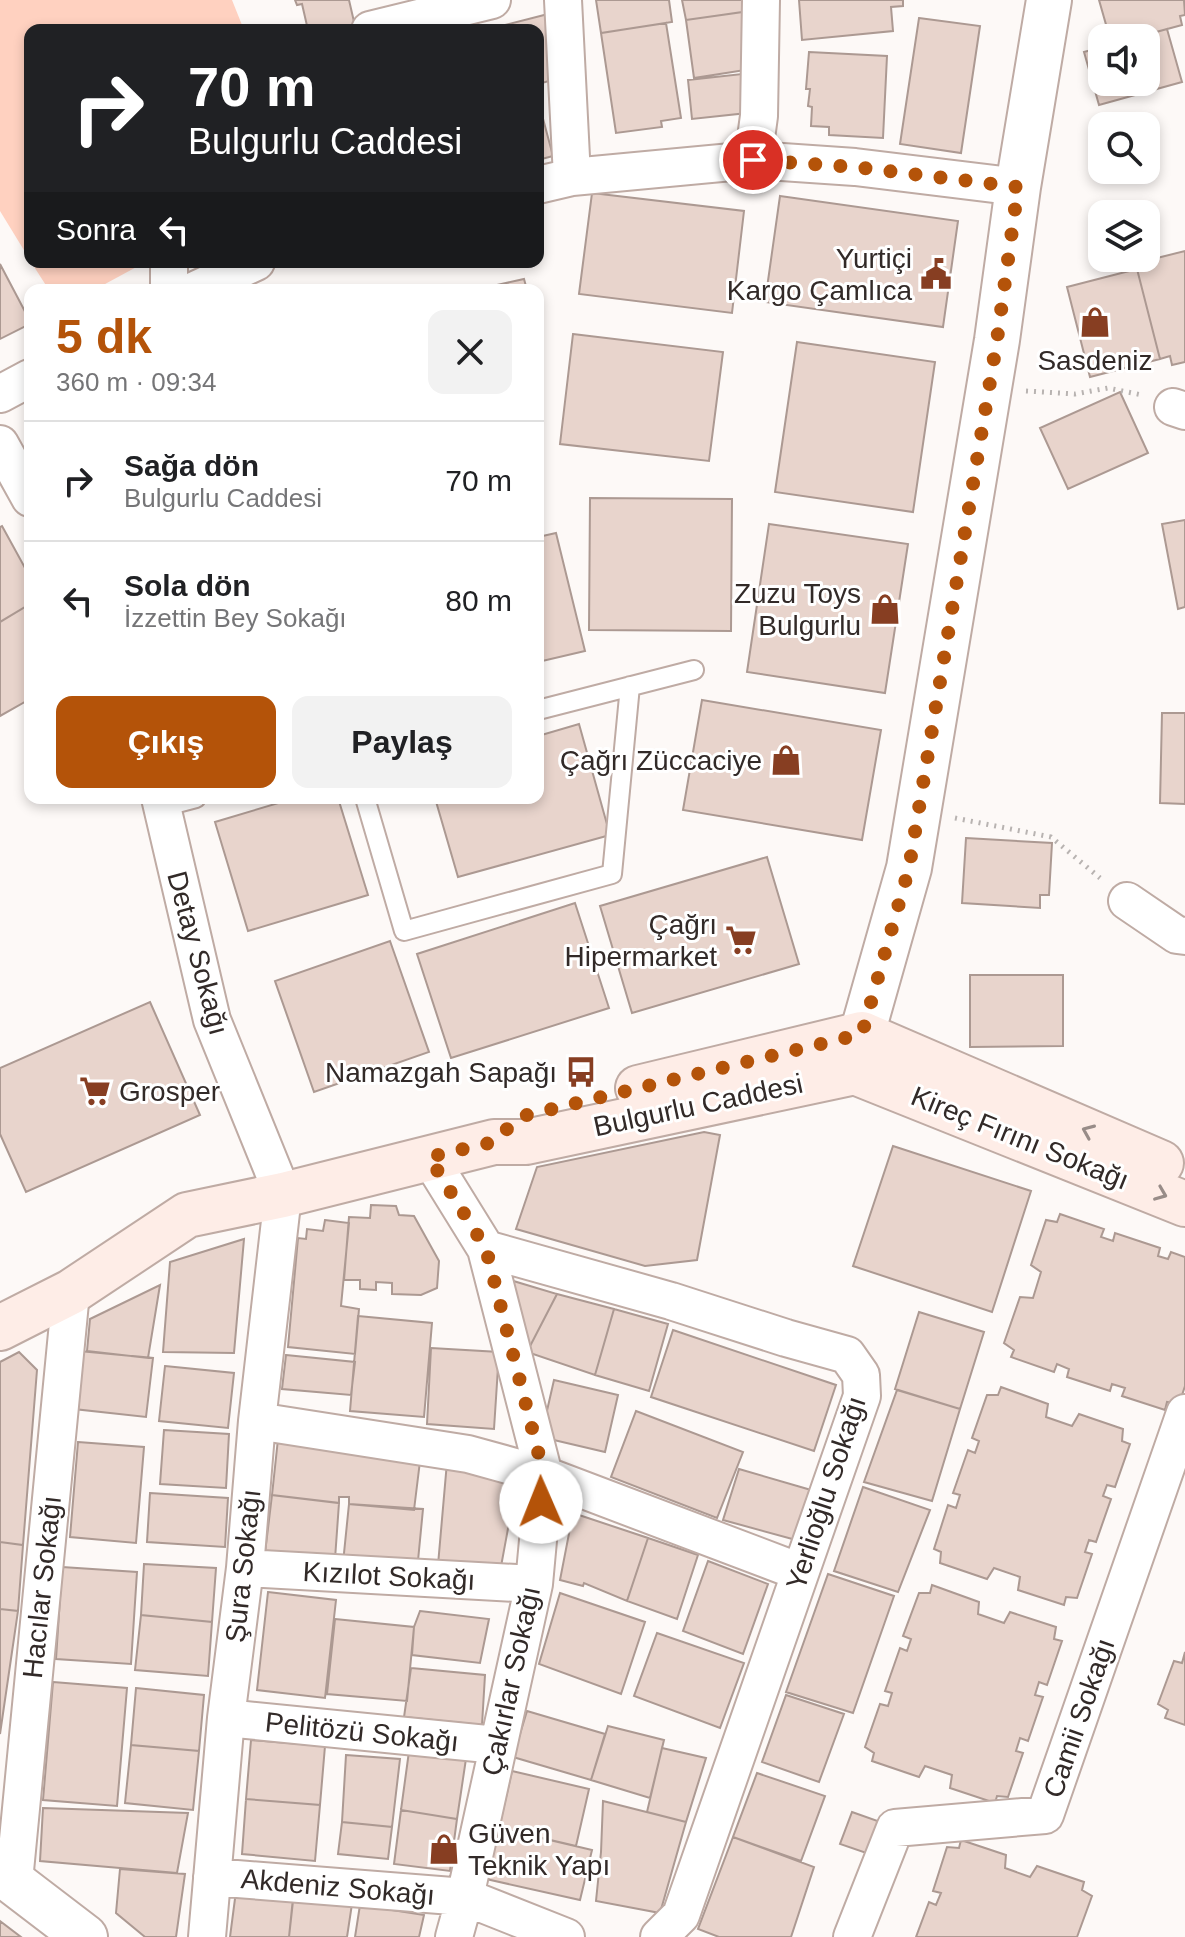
<!DOCTYPE html>
<html lang="tr">
<head>
<meta charset="utf-8">
<style>
  body { margin:0; font-family:Helvetica,sans-serif; background:#f2f2f2; color:#202124; height:100vh; display:flex; flex-direction:column; font-size:30px; white-space:nowrap }
  * { box-sizing:border-box; margin:0 }
  p { font-size:26px; color:#757577 }
  .icon { flex:none; width:44px; height:44px; fill:none; stroke:currentColor; stroke-width:2; stroke-linecap:round; stroke-linejoin:round }
  .map { position:relative; flex:1; overflow:hidden }
  .drawer { position:absolute; left:24px; top:284px; width:520px; height:520px; display:flex; flex-direction:column; background:#fff; border-radius:16px; box-shadow:0 4px 12px #0003 }
  .drawer>* { flex:none }
  .hud { position:absolute; left:24px; top:24px; width:520px; height:244px; border-radius:16px; box-shadow:0 4px 12px #0003; background:#202124; color:#fff; overflow:hidden }
  .tools { position:absolute; left:1088px; top:24px; display:grid; gap:16px }
  .tools a { display:grid; place-items:center; width:72px; height:72px; border-radius:16px; background:#fff; box-shadow:0 4px 12px #0003; font-size:40px }
  .pin { position:absolute; display:grid; place-items:center; width:68px; height:68px; color:#fff; margin:-34px; border:4px solid #fff; border-radius:50%; box-shadow:0 2px 8px #0007 }
  .me { position:absolute; width:88px; margin:-44px; rotate:359deg; stroke-linejoin:round; filter:drop-shadow(0 0 6px #0008) }
  .turn { display:flex; align-items:center; gap:28px; height:168px; padding:0 32px; font-size:36px }
  .turn .icon { width:104px; height:104px; stroke-width:2.5 }
  .turn b { display:block; font-size:56px; line-height:68px }
  .then { display:flex; align-items:center; height:76px; padding:0 32px; background:#0003; gap:16px; font-size:30px }
  .round { display:grid; place-items:center; flex:none; width:84px; height:84px; border-radius:16px; background:#f2f2f2 }
  .overview { display:flex; align-items:center; justify-content:space-between; height:136px; padding:0 32px }
  h1 { font-size:48px; font-weight:600; line-height:60px; color:#b45309 }
  .primary-button { display:flex; gap:16px; margin-top:auto; padding:16px 32px }
  .primary-button a { flex:1; height:92px; border-radius:16px; background:#b45309; color:#fff; font-size:32px; font-weight:600; line-height:92px; text-align:center }
  .primary-button a+a { background:#f2f2f2; color:#202124 }
  ul { padding:0; list-style:none }
  li { display:flex; align-items:center; gap:24px; height:120px; padding:0 32px; border-top:2px solid #e0e0e0 }
  li div { flex:1 }
  li b { display:block; font-size:30px }
  li em { font-style:normal }
  .map>svg:first-child { display:block }
</style>
</head>
<body>
<div class="map">
<svg width="1185" height="1937" viewBox="0 0 1185 1937">
  <rect width="100%" height="100%" fill="#fdf9f7"/>
  <path fill="#ffd1c0" d="M 0,0 L 232,0 L 244,30 L 30,30 L 30,260 L 0,211 Z
    M 31,262 L 142,262 L 142,264 L 94,290 L 49,290 Z"/>
  <path fill="#e8d4cc" stroke="#ac9992" stroke-width="2" d="M 295,0 L 349,0 L 355,26 L 336,30 L 308,30 L 302,4 L 297,5 Z
    M 596,0 L 669,0 L 672,22 L 601,33 Z
    M 682,0 L 748,0 L 750,11 L 686,20 Z
    M 799,0 L 903,0 L 903,6 L 891,7 L 893,31 L 802,40 Z
    M 1099,0 L 1184,0 L 1185,15 L 1180,16 L 1182,25 L 1134,38 L 1119,38 L 1118,33 L 1109,35 Z
    M 750,11 L 758,68 L 694,78 L 686,20 Z
    M 548,14 L 564,77 L 538,84 L 538,30 L 489,29 Z
    M 919,18 L 980,26 L 961,153 L 900,144 Z
    M 666,23 L 681,118 L 661,121 L 662,127 L 616,133 L 601,33 Z
    M 1167,29 L 1182,82 L 1099,105 L 1084,52 L 1102,47 L 1102,82 L 1146,82 L 1146,38 L 1134,38 Z
    M 809,52 L 887,56 L 883,138 L 829,135 L 829,127 L 811,126 L 812,107 L 808,106 L 810,89 L 806,89 Z
    M 742,74 L 747,113 L 692,119 L 688,80 Z
    M 538,100 L 553,156 L 538,160 Z
    M 592,193 L 744,211 L 732,313 L 579,294 Z
    M 780,196 L 958,221 L 943,327 L 765,302 Z
    M 1185,251 L 1185,362 L 1172,365 L 1170,356 L 1160,359 L 1137,269 L 1147,266 L 1145,261 Z
    M 0,264 L 30,321 L 30,324 L 0,339 Z
    M 1137,269 L 1160,359 L 1090,377 L 1067,287 Z
    M 524,279 L 527,290 L 475,290 Z
    M 573,334 L 723,352 L 709,461 L 560,444 Z
    M 797,342 L 935,362 L 913,512 L 775,492 Z
    M 1120,392 L 1148,453 L 1068,489 L 1040,428 Z
    M 590,498 L 732,499 L 731,631 L 589,630 Z
    M 1185,520 L 1185,607 L 1178,609 L 1162,524 Z
    M 769,524 L 908,544 L 885,693 L 747,672 Z
    M 2,526 L 30,577 L 30,604 L 0,622 L 0,527 Z
    M 556,533 L 585,651 L 538,662 L 538,537 Z
    M 30,604 L 30,699 L 0,716 L 0,622 Z
    M 702,700 L 881,730 L 862,840 L 683,810 Z
    M 1162,713 L 1185,713 L 1185,804 L 1160,803 Z
    M 579,724 L 610,835 L 458,877 L 435,798 L 538,798 L 538,736 Z
    M 295,798 L 338,798 L 368,895 L 248,931 L 215,822 Z
    M 966,838 L 1052,843 L 1049,895 L 1040,895 L 1040,908 L 962,903 Z
    M 767,857 L 799,964 L 632,1013 L 600,906 Z
    M 575,903 L 609,1008 L 451,1058 L 417,954 Z
    M 390,941 L 429,1052 L 314,1092 L 275,981 Z
    M 970,975 L 1063,975 L 1063,1046 L 970,1047 Z
    M 150,1002 L 200,1115 L 26,1192 L 0,1134 L 0,1068 Z
    M 704,1132 L 720,1135 L 697,1260 L 645,1266 L 516,1229 L 537,1167 Z
    M 893,1146 L 1031,1191 L 992,1312 L 853,1266 Z
    M 371,1205 L 396,1206 L 399,1215 L 414,1216 L 439,1261 L 437,1288 L 421,1295 L 392,1294 L 392,1283 L 376,1282 L 376,1290 L 360,1289 L 360,1280 L 344,1280 L 349,1217 L 370,1218 Z
    M 1060,1214 L 1104,1229 L 1101,1237 L 1113,1241 L 1115,1233 L 1160,1248 L 1158,1256 L 1168,1259 L 1171,1252 L 1185,1257 L 1185,1386 L 1179,1404 L 1167,1402 L 1165,1410 L 1122,1396 L 1125,1388 L 1112,1384 L 1110,1391 L 1067,1377 L 1069,1369 L 1057,1364 L 1054,1372 L 1011,1357 L 1014,1350 L 1004,1343 L 1020,1297 L 1033,1298 L 1041,1272 L 1031,1265 L 1046,1220 L 1057,1222 Z
    M 325,1220 L 349,1223 L 341,1306 L 359,1309 L 355,1354 L 288,1347 L 298,1238 L 306,1239 L 307,1229 L 323,1231 Z
    M 244,1239 L 234,1353 L 163,1352 L 170,1262 Z
    M 500,1277 L 557,1294 L 527,1352 Z
    M 160,1285 L 148,1358 L 87,1351 L 90,1319 Z
    M 557,1294 L 614,1309 L 595,1375 L 527,1352 Z
    M 614,1309 L 668,1324 L 649,1391 L 595,1375 Z
    M 919,1312 L 984,1332 L 960,1409 L 895,1389 Z
    M 358,1316 L 432,1323 L 424,1417 L 350,1411 Z
    M 673,1330 L 836,1385 L 814,1451 L 651,1397 Z
    M 431,1348 L 499,1352 L 494,1429 L 427,1424 Z
    M 79,1351 L 153,1358 L 146,1417 L 74,1409 Z
    M 19,1352 L 37,1370 L 23,1545 L 0,1542 L 0,1362 Z
    M 286,1355 L 355,1362 L 351,1395 L 282,1389 Z
    M 165,1366 L 234,1373 L 228,1428 L 159,1421 Z
    M 554,1380 L 618,1395 L 605,1452 L 541,1437 Z
    M 1001,1387 L 1048,1404 L 1046,1417 L 1072,1426 L 1079,1414 L 1123,1429 L 1122,1441 L 1130,1444 L 1115,1487 L 1107,1485 L 1103,1496 L 1111,1499 L 1096,1542 L 1089,1540 L 1085,1552 L 1092,1554 L 1077,1598 L 1066,1597 L 1064,1605 L 1018,1590 L 1020,1577 L 994,1568 L 987,1579 L 940,1563 L 941,1552 L 934,1549 L 948,1505 L 956,1508 L 960,1495 L 953,1493 L 968,1450 L 975,1453 L 979,1441 L 972,1438 L 987,1395 L 998,1395 Z
    M 897,1390 L 960,1409 L 932,1501 L 864,1482 Z
    M 636,1411 L 743,1452 L 717,1518 L 611,1477 Z
    M 164,1430 L 229,1434 L 226,1488 L 160,1484 Z
    M 278,1439 L 421,1453 L 414,1510 L 349,1504 L 349,1497 L 339,1497 L 339,1503 L 272,1495 Z
    M 78,1442 L 144,1447 L 136,1543 L 70,1537 Z
    M 447,1462 L 509,1475 L 514,1496 L 500,1572 L 438,1565 Z
    M 739,1469 L 811,1490 L 796,1540 L 723,1520 Z
    M 863,1487 L 930,1510 L 898,1592 L 834,1571 Z
    M 150,1493 L 228,1498 L 225,1547 L 147,1542 Z
    M 272,1495 L 339,1503 L 335,1559 L 265,1553 Z
    M 349,1504 L 423,1509 L 417,1571 L 343,1563 Z
    M 573,1513 L 648,1538 L 627,1601 L 584,1583 L 583,1586 L 560,1580 Z
    M 648,1538 L 698,1555 L 677,1619 L 627,1601 Z
    M 0,1542 L 23,1545 L 18,1611 L 0,1609 Z
    M 708,1561 L 768,1584 L 743,1654 L 683,1631 Z
    M 144,1564 L 216,1568 L 212,1622 L 141,1615 Z
    M 62,1567 L 137,1572 L 131,1664 L 56,1659 Z
    M 828,1574 L 894,1596 L 853,1713 L 786,1692 Z
    M 932,1585 L 979,1602 L 978,1614 L 1004,1623 L 1010,1612 L 1056,1627 L 1054,1639 L 1062,1641 L 1047,1685 L 1039,1682 L 1035,1695 L 1043,1697 L 1028,1741 L 1020,1738 L 1016,1751 L 1023,1753 L 1008,1797 L 997,1796 L 995,1803 L 950,1788 L 952,1775 L 925,1766 L 919,1777 L 872,1761 L 874,1753 L 865,1747 L 880,1704 L 888,1706 L 892,1693 L 885,1691 L 900,1648 L 907,1651 L 911,1639 L 903,1636 L 919,1593 L 930,1593 Z
    M 268,1592 L 336,1600 L 325,1698 L 257,1690 Z
    M 560,1593 L 645,1622 L 621,1694 L 539,1664 Z
    M 0,1609 L 18,1611 L 0,1734 Z
    M 420,1611 L 489,1619 L 480,1663 L 412,1655 L 414,1627 Z
    M 141,1615 L 212,1622 L 208,1676 L 135,1670 Z
    M 335,1619 L 414,1627 L 407,1701 L 327,1694 Z
    M 657,1633 L 744,1663 L 720,1728 L 634,1696 Z
    M 1185,1652 L 1185,1725 L 1165,1718 L 1168,1710 L 1158,1704 L 1174,1661 L 1182,1663 Z
    M 411,1668 L 485,1675 L 482,1725 L 404,1717 Z
    M 53,1682 L 127,1688 L 117,1806 L 43,1800 Z
    M 136,1688 L 204,1695 L 199,1751 L 131,1745 Z
    M 786,1695 L 844,1714 L 819,1782 L 762,1762 Z
    M 527,1711 L 605,1734 L 591,1780 L 513,1757 Z
    M 608,1726 L 664,1740 L 650,1798 L 591,1780 Z
    M 251,1740 L 325,1746 L 320,1805 L 246,1799 Z
    M 410,1744 L 467,1752 L 457,1819 L 401,1810 Z
    M 131,1745 L 199,1751 L 193,1810 L 125,1803 Z
    M 662,1748 L 706,1758 L 686,1822 L 647,1812 Z
    M 346,1755 L 400,1759 L 392,1827 L 342,1822 Z
    M 512,1771 L 589,1789 L 576,1846 L 499,1828 Z
    M 757,1773 L 825,1796 L 801,1861 L 733,1837 Z
    M 246,1799 L 320,1805 L 315,1861 L 242,1854 Z
    M 603,1801 L 686,1822 L 660,1913 L 596,1901 L 601,1852 Z
    M 43,1808 L 188,1813 L 177,1873 L 40,1861 Z
    M 401,1810 L 457,1819 L 450,1871 L 394,1864 Z
    M 852,1812 L 889,1825 L 878,1857 L 840,1844 Z
    M 342,1822 L 392,1827 L 388,1859 L 338,1854 Z
    M 499,1828 L 592,1850 L 580,1900 L 486,1879 Z
    M 733,1837 L 814,1867 L 791,1937 L 719,1937 L 698,1929 Z
    M 961,1840 L 1006,1855 L 1005,1868 L 1030,1877 L 1037,1866 L 1084,1882 L 1082,1890 L 1092,1896 L 1077,1937 L 916,1937 L 929,1902 L 936,1905 L 941,1893 L 933,1891 L 947,1847 L 959,1848 Z
    M 120,1869 L 185,1874 L 176,1937 L 145,1937 L 116,1913 Z
    M 236,1891 L 293,1901 L 289,1937 L 230,1937 Z
    M 293,1898 L 352,1904 L 347,1937 L 289,1937 Z
    M 360,1905 L 424,1915 L 419,1937 L 355,1937 Z
    M 0,1921 L 21,1937 L 0,1937 Z"/>
  <g fill="none" stroke-linecap="round" stroke-linejoin="round">
    <defs>
      <path id="service" d="M 538,710 L 694,670
        M 365,798 L 404,931 L 612,874 L 630,686
        M 162,807 L 196,798"/>
      <path id="minor" d="M 563,0 L 572,177
        M 370,30 L 492,0
        M 753,160 L 759,116 L 761,0
        M 538,185 L 572,177 L 753,160 L 855,167 L 1018,187
        M 169,262 L 169,290
        M 195,290 L 256,262
        M 0,394 L 30,378
        M 1173,407 L 1185,411
        M 0,444 L 30,498
        M 160,798 L 212,1020 L 283,1195 L 257,1421 L 245,1568 L 226,1718 L 207,1937
        M 1127,901 L 1177,935 L 1185,936
        M 429,1157 L 486,1249 L 544,1475 L 534,1584 L 465,1897 L 454,1937
        M 486,1249 L 671,1301 L 786,1338 L 847,1355 L 861,1375 L 862,1396 L 681,1915 L 659,1937
        M 257,1421 L 468,1454 L 544,1475 L 800,1572
        M 245,1568 L 534,1584
        M 226,1718 L 497,1745
        M 212,1877 L 465,1897 L 566,1937
        M 14,1881 L 71,1292
        M 852,1937 L 895,1828 L 1045,1815 L 1185,1413"/>
      <path id="tertiary" d="M 855,1071 L 862,1034 L 909,868 L 997,340 L 1018,187 L 1049,0
        M 0,1872 L 85,1937"/>
      <path id="secondary" d="M 638,1088 L 862,1034 L 1161,1163
        M 0,1328 L 71,1292 L 187,1215 L 283,1195 L 494,1142 L 526,1142 L 855,1072 L 1185,1204"/>
    </defs>
    <use href="#service" stroke="#bfaba4" stroke-width="22"/>
    <use href="#minor" stroke="#bfaba4" stroke-width="40"/>
    <use href="#tertiary" stroke="#bfaba4" stroke-width="48"/>
    <use href="#secondary" stroke="#bfaba4" stroke-width="48"/>
    <path stroke="#b8b3b1" stroke-width="5" stroke-dasharray="2 6" stroke-linecap="butt" d="M 1026,391 L 1075,394 L 1108,388 L 1142,395
      M 955,818 L 1051,837 L 1100,878"/>
    <use href="#service" stroke="#fff" stroke-width="18"/>
    <use href="#minor" stroke="#fff" stroke-width="36"/>
    <use href="#tertiary" stroke="#fff" stroke-width="44"/>
    <use href="#secondary" stroke="#feede7" stroke-width="44"/>
  </g>
  <defs><path id="oneway-chevron" d="M-2-3.5L2.5 0L-2 3.5" fill="none" stroke-width="1.6" stroke-linecap="round" stroke-linejoin="round" transform="scale(2)"/></defs>
  <g stroke="#988c88">
    <use href="#oneway-chevron" transform="translate(1088 1131) rotate(-157)"/>
    <use href="#oneway-chevron" transform="translate(1161 1194) rotate(22)"/>
  </g>
  <g fill="none" stroke-linecap="round" stroke-linejoin="round">
    <path stroke="#b45309" stroke-width="14" stroke-dasharray="0 25.2" d="M 541,1502 L 544,1475 L 486,1249 L 429,1157 L 494,1142 L 519,1117 L 862,1034 L 909,868 L 997,340 L 1018,187 L 855,167 L 753,160"/>
  </g>
  <defs>
    <symbol id="civic-bare" viewBox="-9 -9 18 18"><path d="M-.6-6.5H3V-4.5H.6V-3L4-1V1h2V6H-6V1h2V-1L-.6-3ZM-1.2 2.5V6h2.4V2.5Z" fill="#873e22" stroke="#fff" stroke-width="2.5" paint-order="stroke"/></symbol>
    <symbol id="shop-bare" viewBox="-9 -9 18 18"><path d="M-5-2.5h2.3a2.7 3.5 0 0 1 5.4 0H5L5.5 6h-11ZM-1.5-2.5h3a1.5 2.3 0 0 0-3 0Z" fill="#873e22" stroke="#fff" stroke-width="2.5" paint-order="stroke"/></symbol>
    <symbol id="supermarket-bare" viewBox="-9 -9 18 18"><path d="M-6-5.5h2.5l.6 2H6L4.5 2H-2.5L-4.4-4H-6ZM-1.5 3.2a1.3 1.3 0 1 0 .1 0ZM3 3.2a1.3 1.3 0 1 0 .1 0Z" fill="#873e22" stroke="#fff" stroke-width="2.5" paint-order="stroke"/></symbol>
    <symbol id="bus-bare" viewBox="-9 -9 18 18"><path d="M-5-6H5V4H4V6H2V4H-2V6H-4V4H-5ZM-3.5-4V0h7V-4ZM-3.5 1.2v1.5H-2V1.2ZM2 1.2v1.5H3.5V1.2Z" fill="#873e22" stroke="#fff" stroke-width="2.5" paint-order="stroke"/></symbol>
  </defs>
  <g fill-rule="evenodd">
    <use href="#civic-bare" x="914" y="252" width="44" height="44"/>
    <use href="#shop-bare" x="1073" y="300" width="44" height="44"/>
    <use href="#shop-bare" x="863" y="587" width="44" height="44"/>
    <use href="#shop-bare" x="764" y="738" width="44" height="44"/>
    <use href="#supermarket-bare" x="719" y="918" width="44" height="44"/>
    <use href="#bus-bare" x="559" y="1050" width="44" height="44"/>
    <use href="#supermarket-bare" x="73" y="1069" width="44" height="44"/>
    <use href="#shop-bare" x="422" y="1827" width="44" height="44"/>
  </g>
  <g text-anchor="middle" dominant-baseline="central" stroke-width="6" stroke-linejoin="round" paint-order="stroke">
    <g font-size="28" fill="#322a28" stroke="#fff" text-anchor="end">
      <text x="912" y="258">Yurtiçi<tspan x="912" dy="32">Kargo Çamlıca</tspan></text>
      <text x="1095" y="360" text-anchor="middle">Sasdeniz</text>
      <text x="861" y="593">Zuzu Toys<tspan x="861" dy="32">Bulgurlu</tspan></text>
      <text x="762" y="760">Çağrı Züccaciye</text>
      <text x="717" y="924">Çağrı<tspan x="717" dy="32">Hipermarket</tspan></text>
      <text x="557" y="1072">Namazgah Sapağı</text>
      <text x="119" y="1091" text-anchor="start">Grosper</text>
      <text x="468" y="1833" text-anchor="start">Güven<tspan x="468" dy="32">Teknik Yapı</tspan></text>
    </g>
    <g font-size="28" fill="#322a28" stroke="#fff">
      <text transform="translate(198 953) rotate(75)">Detay Sokağı</text>
      <text transform="translate(698 1105) rotate(-12)">Bulgurlu Caddesi</text>
      <text transform="translate(1020 1138) rotate(22)">Kireç Fırını Sokağı</text>
      <text transform="translate(826 1493) rotate(-72)">Yerlioğlu Sokağı</text>
      <text transform="translate(243 1566) rotate(-84)">Şura Sokağı</text>
      <text transform="translate(389 1576) rotate(3)">Kızılot Sokağı</text>
      <text transform="translate(42 1587) rotate(-84)">Hacılar Sokağı</text>
      <text transform="translate(511 1681) rotate(-78)">Çakırlar Sokağı</text>
      <text transform="translate(1079 1718) rotate(-71)">Camii Sokağı</text>
      <text transform="translate(362 1732) rotate(6)">Pelitözü Sokağı</text>
      <text transform="translate(338 1887) rotate(5)">Akdeniz Sokağı</text>
    </g>
  </g>
</svg>
<div class="tools">
<a><svg class="icon" aria-label="sound" viewBox="0 0 24 24"><path d="M4 9h4l5-4v14l-5-4H4zM17 9q2 3 0 6"/></svg></a>
<a><svg class="icon" aria-label="search" viewBox="0 0 24 24"><circle cx="10" cy="10" r="6"/><path d="M15 15l6 6"/></svg></a>
<a><svg class="icon" aria-label="layers" viewBox="0 0 24 24"><path d="M12 4l9 5-9 5-9-5zM3 14l9 5 9-5"/></svg></a>
</div>
<div class="pin" style="left:753px;top:160px;background:#d93025"><svg class="icon" aria-label="arrive" viewBox="0 0 24 24"><path d="M6 21V4h12l-3 4 3 4H6"/></svg></div>
<svg class="me" style="left:541px;top:1502px" viewBox="-20 -20 40 40"><circle r="19" fill="#fff"/><path d="M0-13L10 11 0 6-10 11z" fill="#b45309"/></svg>
<div class="hud">
<div class="turn"><svg class="icon" aria-label="right" viewBox="0 0 24 24"><path d="M7 20v-9h11M14 6l5 5-5 5"/></svg><div><b>70 m</b>Bulgurlu Caddesi</div></div>
<div class="then">Sonra<svg class="icon" aria-label="left" viewBox="0 0 24 24"><path d="M17 20v-9H6M10 6l-5 5 5 5"/></svg></div>
</div>
<section class="drawer">
<div class="overview"><div><h1>5 dk</h1><p>360 m · 09:34</p></div><a class="round"><svg class="icon" aria-label="close" viewBox="0 0 24 24"><path d="M6 6l12 12M18 6L6 18"/></svg></a></div>
<ul>
<li><svg class="icon" aria-label="right" viewBox="0 0 24 24"><path d="M7 20v-9h11M14 6l5 5-5 5"/></svg><div><b>Sağa dön</b><p>Bulgurlu Caddesi</p></div><em>70 m</em></li>
<li><svg class="icon" aria-label="left" viewBox="0 0 24 24"><path d="M17 20v-9H6M10 6l-5 5 5 5"/></svg><div><b>Sola dön</b><p>İzzettin Bey Sokağı</p></div><em>80 m</em></li>
</ul>
<div class="primary-button"><a>Çıkış</a><a>Paylaş</a></div>
</section>
</div>
</body>
</html>
